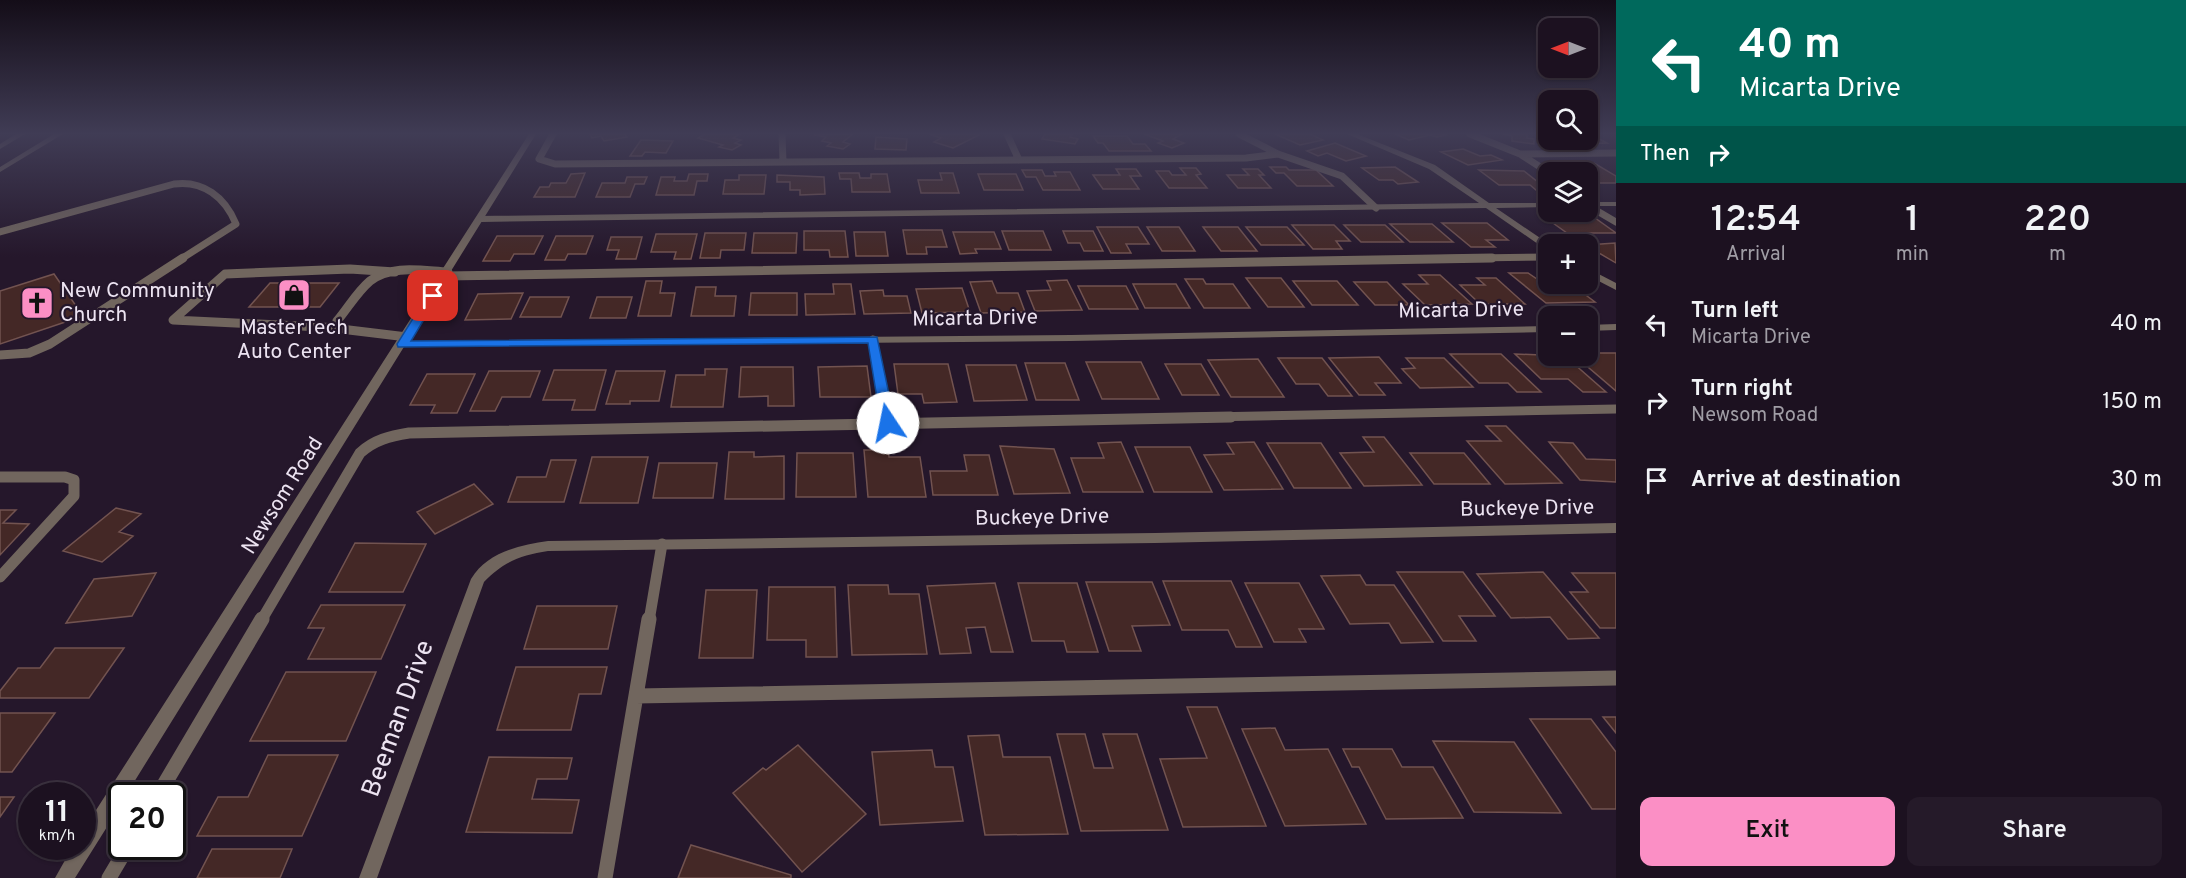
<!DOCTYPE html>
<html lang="en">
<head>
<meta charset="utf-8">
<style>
  body { margin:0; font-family:Overpass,sans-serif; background:#251a29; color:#f1f3f6; height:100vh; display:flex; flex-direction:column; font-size:22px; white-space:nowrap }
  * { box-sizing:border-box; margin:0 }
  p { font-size:20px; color:#a09da5 }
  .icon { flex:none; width:33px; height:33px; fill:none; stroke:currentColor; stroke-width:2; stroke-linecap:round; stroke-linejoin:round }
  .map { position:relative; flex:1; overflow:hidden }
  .side { display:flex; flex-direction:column; background:#1c1120; width:570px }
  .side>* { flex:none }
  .hud { background:#00695c; color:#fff; overflow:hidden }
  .needle { width:39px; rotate:270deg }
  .fabs { position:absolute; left:1538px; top:18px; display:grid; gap:12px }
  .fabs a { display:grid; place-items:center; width:60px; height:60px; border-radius:12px; background:#1c1120; box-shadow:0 2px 4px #0004,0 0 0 2px #3a313e; font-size:30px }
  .speed { position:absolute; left:18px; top:782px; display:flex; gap:12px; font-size:30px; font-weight:700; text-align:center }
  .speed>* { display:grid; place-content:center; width:78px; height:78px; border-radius:50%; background:#1c1120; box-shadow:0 2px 4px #0004,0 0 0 2px #3a313e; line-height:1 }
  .speed small { font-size:15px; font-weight:400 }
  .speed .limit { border:3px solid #111; border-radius:9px; background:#fff; color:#111 }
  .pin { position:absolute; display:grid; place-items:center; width:51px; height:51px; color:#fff; margin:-26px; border-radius:12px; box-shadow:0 3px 9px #0006 }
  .me { position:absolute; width:66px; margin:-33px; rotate:349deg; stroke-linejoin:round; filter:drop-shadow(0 0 4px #0008) }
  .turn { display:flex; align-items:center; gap:21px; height:126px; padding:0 24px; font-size:27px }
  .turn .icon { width:78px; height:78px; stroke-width:2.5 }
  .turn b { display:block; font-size:42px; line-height:51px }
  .then { display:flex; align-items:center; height:57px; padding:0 24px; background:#0003; gap:12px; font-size:22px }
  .eta { display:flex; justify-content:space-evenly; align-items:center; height:102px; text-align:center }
  .eta b { font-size:36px; font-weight:600; line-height:42px }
  .cta { display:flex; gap:12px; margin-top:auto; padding:12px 24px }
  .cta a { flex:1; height:69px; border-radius:12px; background:#fb8fc5; color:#111; font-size:24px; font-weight:600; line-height:69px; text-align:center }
  .cta a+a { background:#251a29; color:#f1f3f6 }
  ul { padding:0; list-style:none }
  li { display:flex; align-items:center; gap:18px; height:78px; padding:0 24px }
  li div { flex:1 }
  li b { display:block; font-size:22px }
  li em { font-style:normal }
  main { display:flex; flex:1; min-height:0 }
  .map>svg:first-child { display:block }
</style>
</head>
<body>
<main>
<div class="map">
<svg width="1616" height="878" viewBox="0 0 1616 878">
  <rect width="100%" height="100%" fill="#25172b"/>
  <path fill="#442826" stroke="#725350" stroke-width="1.5" d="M 590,134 L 625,134 L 627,137 L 604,141 L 601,136 L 592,138 Z
    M 705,134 L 740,134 L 733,138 L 741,140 L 735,143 L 741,145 L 732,150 L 719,147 L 723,145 L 698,138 Z
    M 853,134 L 843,142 L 850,144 L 843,149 L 827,146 L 831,143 L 822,141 L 826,137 L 814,135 Z
    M 929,134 L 978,134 L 979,135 L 953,148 L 934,142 L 941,138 Z
    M 1045,134 L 1072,134 L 1070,137 L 1078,139 L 1075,144 L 1042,139 Z
    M 1144,134 L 1182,134 L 1173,139 L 1184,143 L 1172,148 L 1158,143 L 1163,141 Z
    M 1275,134 L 1310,134 L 1323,140 L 1300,145 Z
    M 1395,134 L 1444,134 L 1446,135 L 1437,137 L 1430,135 L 1409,140 Z
    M 1503,134 L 1527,134 L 1527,138 L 1534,139 L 1534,144 L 1512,141 L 1512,136 Z
    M 1093,136 L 1127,136 L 1133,144 L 1145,144 L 1151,151 L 1109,151 L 1103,143 L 1098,143 Z
    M 876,137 L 907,139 L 906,150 L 875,149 Z
    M 1587,137 L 1596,137 L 1607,143 L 1575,144 L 1568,140 L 1558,140 L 1587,140 Z
    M 641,140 L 673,141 L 666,153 L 645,152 L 642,156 L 630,156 Z
    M 1335,143 L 1366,156 L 1346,161 L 1327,153 L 1318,156 L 1307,151 Z
    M 1463,149 L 1480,156 L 1491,155 L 1502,160 L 1468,165 L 1441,152 Z
    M 1581,163 L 1594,163 L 1616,176 L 1616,183 L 1588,183 L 1587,172 L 1571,172 L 1561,166 L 1586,166 Z
    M 1270,167 L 1286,167 L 1289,170 L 1316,170 L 1333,186 L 1297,186 L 1284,173 L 1276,173 Z
    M 1395,167 L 1418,182 L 1398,184 L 1393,180 L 1379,180 L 1362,168 Z
    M 1180,168 L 1196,168 L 1201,174 L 1196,175 L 1207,188 L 1169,188 L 1156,171 L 1169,171 L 1172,175 L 1186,175 Z
    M 1116,169 L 1136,169 L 1141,176 L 1130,176 L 1139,189 L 1103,189 L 1093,175 L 1120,175 Z
    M 1243,169 L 1258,169 L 1264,175 L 1259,175 L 1271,188 L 1238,188 L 1227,175 L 1249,175 Z
    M 1022,170 L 1042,170 L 1045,176 L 1056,176 L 1054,172 L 1070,172 L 1080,190 L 1043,190 L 1036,177 L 1026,177 Z
    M 1479,170 L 1524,171 L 1548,190 L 1536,190 L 1530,185 L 1499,185 Z
    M 585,173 L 575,197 L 534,197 L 540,187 L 549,187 L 551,183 L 566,183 L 571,174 Z
    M 839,173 L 859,173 L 860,178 L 871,178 L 871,174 L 887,174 L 890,192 L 852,192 L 851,179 L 840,179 Z
    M 940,173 L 953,173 L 959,193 L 921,193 L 918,180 L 942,180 Z
    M 689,174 L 708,174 L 707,181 L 697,181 L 694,195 L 656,195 L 661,177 L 675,177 L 674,181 L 687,181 Z
    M 978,174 L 1016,174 L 1023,190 L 984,190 Z
    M 739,175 L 766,175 L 764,194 L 723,194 L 725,180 L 739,180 Z
    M 777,175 L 824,177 L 825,194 L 800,195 L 800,190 L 790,190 L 790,182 L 777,182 Z
    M 627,177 L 647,177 L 644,184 L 635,184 L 630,197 L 596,197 L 602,183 L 625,183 Z
    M 1546,218 L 1595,218 L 1616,233 L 1567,233 Z
    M 1442,223 L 1487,223 L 1508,240 L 1486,240 L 1495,247 L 1471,247 Z
    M 1390,224 L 1432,224 L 1453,242 L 1410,242 Z
    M 1292,225 L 1334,225 L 1350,241 L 1336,241 L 1342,249 L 1313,249 Z
    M 1344,225 L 1385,225 L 1403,242 L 1361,242 Z
    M 1097,227 L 1138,227 L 1149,244 L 1126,244 L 1131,253 L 1111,253 Z
    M 1147,227 L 1179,227 L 1195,251 L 1162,251 Z
    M 1203,227 L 1238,227 L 1257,251 L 1221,251 Z
    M 1246,227 L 1287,227 L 1304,245 L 1261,245 Z
    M 903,230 L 942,230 L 947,247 L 926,247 L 927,254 L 907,254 Z
    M 804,231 L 845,231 L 848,257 L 830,257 L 829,250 L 804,250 Z
    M 1002,231 L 1043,231 L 1051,250 L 1009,250 Z
    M 1063,231 L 1093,231 L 1103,251 L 1084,251 L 1080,243 L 1068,243 Z
    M 854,232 L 885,232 L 888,256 L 856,256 Z
    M 953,232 L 994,232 L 1001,249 L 975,249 L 977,253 L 960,254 Z
    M 705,233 L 746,233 L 744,250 L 721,250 L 720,258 L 700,258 Z
    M 754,233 L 797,233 L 796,253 L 752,253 Z
    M 656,234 L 697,234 L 691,259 L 674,259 L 676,252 L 651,252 Z
    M 497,236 L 543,236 L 534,254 L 514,254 L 510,261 L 483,261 Z
    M 556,236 L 593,236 L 586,254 L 568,254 L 565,260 L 545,260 Z
    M 611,237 L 642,237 L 636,259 L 616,259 L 619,250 L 607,250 Z
    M 1615,243 L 1616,263 L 1587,246 L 1587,245 Z
    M 1509,273 L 1528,273 L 1537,279 L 1548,279 L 1548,284 L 1571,284 L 1595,302 L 1546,303 Z
    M 54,274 L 83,316 L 0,344 L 0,291 Z
    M 1419,275 L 1440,275 L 1472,304 L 1425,305 L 1403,284 L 1428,284 Z
    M 1246,278 L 1281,278 L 1304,307 L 1268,307 Z
    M 1477,278 L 1496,278 L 1525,304 L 1480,304 L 1460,285 L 1485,285 Z
    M 1185,279 L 1203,279 L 1206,284 L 1233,284 L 1250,308 L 1204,308 Z
    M 1067,280 L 1082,310 L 1035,311 L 1027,291 L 1051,290 L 1047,281 Z
    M 646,281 L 662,281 L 660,293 L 675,293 L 671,316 L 638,316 Z
    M 992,281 L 997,293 L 1018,293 L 1025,312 L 981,313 L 970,282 Z
    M 1293,281 L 1337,281 L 1358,305 L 1312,305 Z
    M 1354,282 L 1387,282 L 1409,305 L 1375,305 Z
    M 270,283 L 339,283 L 320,307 L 249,307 Z
    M 833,284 L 851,284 L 855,314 L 806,315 L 805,294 L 834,294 Z
    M 1133,284 L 1176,284 L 1190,308 L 1145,308 Z
    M 1078,286 L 1126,286 L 1138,309 L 1089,309 Z
    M 696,287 L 716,287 L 715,296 L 736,296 L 734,316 L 691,316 Z
    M 962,288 L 970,312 L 922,313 L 916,289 Z
    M 883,290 L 884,296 L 907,296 L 911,313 L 864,314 L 860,291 Z
    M 523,293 L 511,319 L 465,320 L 478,294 Z
    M 751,293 L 797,293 L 797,315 L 749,315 Z
    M 530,297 L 569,297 L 561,317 L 520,317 Z
    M 597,297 L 632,297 L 626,318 L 590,318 Z
    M 1587,353 L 1616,353 L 1616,391 L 1575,356 L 1587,356 Z
    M 1450,354 L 1501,354 L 1541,392 L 1517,392 L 1508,383 L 1479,383 Z
    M 1515,354 L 1565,356 L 1606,392 L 1583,392 L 1568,379 L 1541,379 Z
    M 1379,357 L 1401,383 L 1375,383 L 1385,395 L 1359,395 L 1329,358 Z
    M 1278,358 L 1322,358 L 1352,396 L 1328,396 L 1319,384 L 1296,384 Z
    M 1406,358 L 1444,358 L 1473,387 L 1420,388 L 1402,369 L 1415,368 Z
    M 1258,359 L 1284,397 L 1231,397 L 1208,360 Z
    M 1086,362 L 1141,362 L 1159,399 L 1102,399 Z
    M 1025,363 L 1065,363 L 1079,400 L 1036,400 Z
    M 894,364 L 948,364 L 957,402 L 924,403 L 922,394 L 898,394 Z
    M 1165,364 L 1201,364 L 1219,395 L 1182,395 Z
    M 966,365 L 1016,365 L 1027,400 L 974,401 Z
    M 867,366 L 871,397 L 820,397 L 818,367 Z
    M 741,367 L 793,367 L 794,406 L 768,406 L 768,396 L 739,397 Z
    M 705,369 L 727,369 L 723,407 L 671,407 L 676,375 L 705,375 Z
    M 554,370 L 606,370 L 595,410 L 572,410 L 575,400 L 543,400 Z
    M 489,371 L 540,371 L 530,397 L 502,397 L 495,411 L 470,411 Z
    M 616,371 L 665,371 L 659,401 L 630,401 L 630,404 L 606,404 Z
    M 427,374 L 475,374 L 457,413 L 431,413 L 435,405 L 410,405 Z
    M 1486,426 L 1506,426 L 1562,483 L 1505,484 L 1467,441 L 1501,441 Z
    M 1363,437 L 1384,437 L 1422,485 L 1364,486 L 1340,453 L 1374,452 Z
    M 1121,442 L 1143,492 L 1083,492 L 1071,458 L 1104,458 L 1098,443 Z
    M 1254,442 L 1283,489 L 1224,490 L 1204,455 L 1234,454 L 1227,443 Z
    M 1549,442 L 1573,443 L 1586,459 L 1616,460 L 1616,482 L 1580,480 Z
    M 1267,443 L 1321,443 L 1351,488 L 1294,488 Z
    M 1000,446 L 1054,449 L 1070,493 L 1014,494 Z
    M 1135,447 L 1190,447 L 1212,492 L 1154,492 Z
    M 864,450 L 888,450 L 889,457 L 920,457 L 926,497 L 868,497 Z
    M 729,452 L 754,452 L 754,457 L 784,456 L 784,499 L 725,499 Z
    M 797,453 L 853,453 L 856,497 L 796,497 Z
    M 1410,453 L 1464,453 L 1490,484 L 1434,484 Z
    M 964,455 L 989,455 L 998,495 L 933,495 L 930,471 L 967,471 Z
    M 592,457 L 648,457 L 638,503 L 580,503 Z
    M 551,460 L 576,460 L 564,502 L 508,502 L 517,477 L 546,477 Z
    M 659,463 L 717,463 L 713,498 L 653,498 Z
    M 474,484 L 493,504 L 435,534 L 417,512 Z
    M 116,508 L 141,514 L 119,532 L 133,536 L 102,562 L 63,551 Z
    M 0,510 L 16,510 L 3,523 L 29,524 L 0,555 Z
    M 355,543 L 426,544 L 403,592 L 329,592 Z
    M 1397,572 L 1463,572 L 1495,616 L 1459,616 L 1476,641 L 1443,641 Z
    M 1543,572 L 1599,638 L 1568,639 L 1550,617 L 1511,618 L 1477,574 Z
    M 156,573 L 132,616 L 66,623 L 94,579 Z
    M 1572,573 L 1616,573 L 1616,628 L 1600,628 L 1570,592 L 1588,592 Z
    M 1360,575 L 1366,585 L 1394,585 L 1433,642 L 1401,643 L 1389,623 L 1350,624 L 1321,576 Z
    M 1163,581 L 1231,581 L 1262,647 L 1236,647 L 1228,630 L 1182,630 Z
    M 1086,582 L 1152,582 L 1170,625 L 1132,626 L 1141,651 L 1109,651 Z
    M 995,583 L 1013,652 L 991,652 L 985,627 L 966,628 L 971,653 L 940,654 L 927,586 Z
    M 1018,583 L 1077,583 L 1098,652 L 1067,652 L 1064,641 L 1032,641 Z
    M 1245,583 L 1299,583 L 1324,629 L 1299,629 L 1306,642 L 1274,642 Z
    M 848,585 L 888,585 L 889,594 L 919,594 L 927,654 L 852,655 Z
    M 769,587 L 835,587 L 837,657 L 806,657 L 806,640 L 767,640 Z
    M 706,590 L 757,590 L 753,658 L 699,658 Z
    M 321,605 L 405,605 L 381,659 L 308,659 L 324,628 L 308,628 Z
    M 537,606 L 617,606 L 608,649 L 524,649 Z
    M 55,648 L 124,648 L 89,698 L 0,698 L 0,691 L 18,668 L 40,668 Z
    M 516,667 L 607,667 L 601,694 L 579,694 L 571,730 L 497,730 Z
    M 286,672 L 376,672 L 346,741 L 250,741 Z
    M 1187,707 L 1217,707 L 1266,826 L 1183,827 L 1160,759 L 1207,758 Z
    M 0,713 L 55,713 L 12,772 L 0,772 Z
    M 1603,717 L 1616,717 L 1616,733 Z
    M 1530,719 L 1591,719 L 1616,752 L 1616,809 L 1592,809 Z
    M 1275,728 L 1285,750 L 1328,749 L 1366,824 L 1285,826 L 1242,729 Z
    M 1057,734 L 1085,734 L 1094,768 L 1113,768 L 1103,734 L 1137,734 L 1168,830 L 1081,831 Z
    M 999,735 L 1003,757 L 1050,757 L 1068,834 L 985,835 L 968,736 Z
    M 1433,741 L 1514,742 L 1561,813 L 1474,812 Z
    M 798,745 L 866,814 L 802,872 L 733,793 L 763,768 L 766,770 Z
    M 1343,749 L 1392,749 L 1402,767 L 1433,767 L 1463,818 L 1386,819 L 1359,767 L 1352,767 Z
    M 932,750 L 935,767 L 953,767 L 963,821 L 880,825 L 872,752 Z
    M 268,755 L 338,755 L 302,836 L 197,836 L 218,797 L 248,797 Z
    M 489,757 L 572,758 L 567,779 L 537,779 L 532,799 L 579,800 L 572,833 L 466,832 Z
    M 0,797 L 14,797 L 0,817 Z
    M 691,845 L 791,875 L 791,878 L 678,878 Z
    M 212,849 L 292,849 L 280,878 L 197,878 Z"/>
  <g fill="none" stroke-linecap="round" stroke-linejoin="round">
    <path stroke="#71665e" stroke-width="7" d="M 553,134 L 539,159 L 555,164 L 1246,158 L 1278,154
      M 782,134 L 783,162
      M 1007,134 L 1019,160
      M 1239,134 L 1278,154 L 1342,176 L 1376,208
      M 1470,134 L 1520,154 L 1548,172
      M 1520,154 L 1616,153
      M 1587,205 L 1616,222
      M 0,232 L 174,184 C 203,180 225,197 236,224 L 181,259
      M 1405,259 L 1548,257"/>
    <path stroke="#71665e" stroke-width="9" d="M 446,276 L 1492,258
      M 341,328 L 173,320 L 225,274 L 350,269 L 395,272
      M 407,337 L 349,330 L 341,328 L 337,321 C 348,308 357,292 370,281 C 391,264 424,271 448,272
      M 873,340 L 887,418
      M 0,355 L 29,353 L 50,344 L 183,258
      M 1156,418 L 1616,409"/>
    <path stroke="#71665e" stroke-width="11" d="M 887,417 L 888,423
      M 0,477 L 65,477 L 74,480 L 74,496 L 0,577
      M 261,621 L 360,453 C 374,440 390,436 409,433 L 1231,417
      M 649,621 L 662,544"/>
    <path stroke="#71665e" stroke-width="15" d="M 636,696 L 1616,678
      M 158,795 L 262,619
      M 109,878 L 128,846
      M 605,878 L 649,619"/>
    <path fill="#71665e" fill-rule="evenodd" d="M 1347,134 L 1357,134 L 1435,165 L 1489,203 L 1548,203 L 1548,207 L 1496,208 L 1549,244 L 1548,251 L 1486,208 L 481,222 L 477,219 L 481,216 L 1479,203 L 1429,169 Z
      M 1587,202 L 1616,202 L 1616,206 L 1587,206 Z
      M 1587,268 L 1616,283 L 1616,290 L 1587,275 Z
      M 1616,324 L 1616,330 L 1587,331 L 1587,325 Z
      M 1548,326 L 1548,332 L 1071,341 L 403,347 L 398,344 L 403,341 L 1071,335 Z
      M 1616,523 L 1616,533 L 1155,543 L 548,551 C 521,555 503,562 484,582 L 377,878 L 359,878 L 471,579 C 487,552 520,545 548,541 L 1155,533 Z"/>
    <path fill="#71665e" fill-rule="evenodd" d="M 16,134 L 25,134 L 0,149 L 0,144 Z
      M 54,134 L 63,134 L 0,172 L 0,167 Z
      M 529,134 L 536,134 L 126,795 L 122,795 L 122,803 L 75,878 L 55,878 L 73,846 L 82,846 L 82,832 Z"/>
  </g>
  <linearGradient id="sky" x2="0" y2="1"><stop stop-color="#140d18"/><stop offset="0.52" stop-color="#403c55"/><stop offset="1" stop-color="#403c55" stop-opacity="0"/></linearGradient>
  <rect width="1616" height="257" fill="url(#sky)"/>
  <path fill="#1a73e8" stroke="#114b97" stroke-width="1.5" d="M 433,293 L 438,296 L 411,341 L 877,337 L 895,423 L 888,428 L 881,423 L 868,343 L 398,347 L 397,344 L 427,296 Z"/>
  <defs>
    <symbol id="shop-square" viewBox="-11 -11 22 22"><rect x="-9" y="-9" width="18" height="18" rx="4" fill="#fb8fc5" stroke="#25172b"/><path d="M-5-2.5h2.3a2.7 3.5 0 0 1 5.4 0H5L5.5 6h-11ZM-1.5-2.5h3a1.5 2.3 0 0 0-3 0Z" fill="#111"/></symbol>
    <symbol id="church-square" viewBox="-11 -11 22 22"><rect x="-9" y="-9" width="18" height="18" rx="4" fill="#fb8fc5" stroke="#25172b"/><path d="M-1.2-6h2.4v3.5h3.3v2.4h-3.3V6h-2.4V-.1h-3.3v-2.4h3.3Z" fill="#111"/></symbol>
  </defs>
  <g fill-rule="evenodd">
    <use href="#shop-square" x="275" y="276" width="38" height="38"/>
    <use href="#church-square" x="18" y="284" width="38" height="38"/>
  </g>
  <g text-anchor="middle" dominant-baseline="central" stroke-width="4.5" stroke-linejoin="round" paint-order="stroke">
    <g font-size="21" fill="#ece3f1" stroke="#25172b" text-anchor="start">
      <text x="60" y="291">New Community<tspan x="60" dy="24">Church</tspan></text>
      <text x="294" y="328" text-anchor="middle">MasterTech<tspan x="294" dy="24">Auto Center</tspan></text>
    </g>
    <g font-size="21" fill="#ece3f1" stroke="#25172b">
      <text transform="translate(1461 311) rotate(-1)">Micarta Drive</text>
      <text transform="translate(975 319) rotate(-1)">Micarta Drive</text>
      <text transform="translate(283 496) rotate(-58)">Newsom Road</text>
      <text transform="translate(1527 509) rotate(-1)">Buckeye Drive</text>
      <text transform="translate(1042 518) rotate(-1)">Buckeye Drive</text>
    </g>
    <g font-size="26" fill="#ece3f1" stroke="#25172b">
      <text transform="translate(399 719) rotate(-70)">Beeman Drive</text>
    </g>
  </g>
</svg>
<div class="fabs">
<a><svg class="needle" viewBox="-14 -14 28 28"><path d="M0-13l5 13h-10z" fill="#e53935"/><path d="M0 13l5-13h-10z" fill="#a09da5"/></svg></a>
<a><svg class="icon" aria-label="search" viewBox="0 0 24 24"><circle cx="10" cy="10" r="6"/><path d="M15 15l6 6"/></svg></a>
<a><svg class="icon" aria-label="layers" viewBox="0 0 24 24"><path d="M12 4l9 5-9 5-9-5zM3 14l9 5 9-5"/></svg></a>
<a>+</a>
<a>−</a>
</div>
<div class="speed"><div>11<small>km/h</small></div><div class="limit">20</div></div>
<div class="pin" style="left:433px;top:296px;background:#d93025"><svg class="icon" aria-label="arrive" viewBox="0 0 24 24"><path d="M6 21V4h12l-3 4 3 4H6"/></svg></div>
<svg class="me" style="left:888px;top:423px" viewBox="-20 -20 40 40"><circle r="19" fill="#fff"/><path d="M0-13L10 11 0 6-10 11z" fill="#1a73e8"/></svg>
</div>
<section class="side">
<div class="hud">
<div class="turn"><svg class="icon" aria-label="left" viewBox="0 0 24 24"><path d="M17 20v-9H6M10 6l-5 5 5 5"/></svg><div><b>40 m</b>Micarta Drive</div></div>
<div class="then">Then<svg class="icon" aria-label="right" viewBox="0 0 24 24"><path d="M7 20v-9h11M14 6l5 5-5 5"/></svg></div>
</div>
<div class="eta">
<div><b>12:54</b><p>Arrival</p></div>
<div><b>1</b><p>min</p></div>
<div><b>220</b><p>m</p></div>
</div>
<ul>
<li><svg class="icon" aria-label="left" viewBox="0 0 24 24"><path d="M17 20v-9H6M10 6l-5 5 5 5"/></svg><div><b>Turn left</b><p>Micarta Drive</p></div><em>40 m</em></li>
<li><svg class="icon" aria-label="right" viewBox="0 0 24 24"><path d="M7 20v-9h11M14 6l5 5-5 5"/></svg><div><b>Turn right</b><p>Newsom Road</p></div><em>150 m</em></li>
<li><svg class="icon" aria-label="arrive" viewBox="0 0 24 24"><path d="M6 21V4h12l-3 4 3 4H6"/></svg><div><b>Arrive at destination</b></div><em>30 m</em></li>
</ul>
<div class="cta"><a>Exit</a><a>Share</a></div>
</section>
</main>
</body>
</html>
